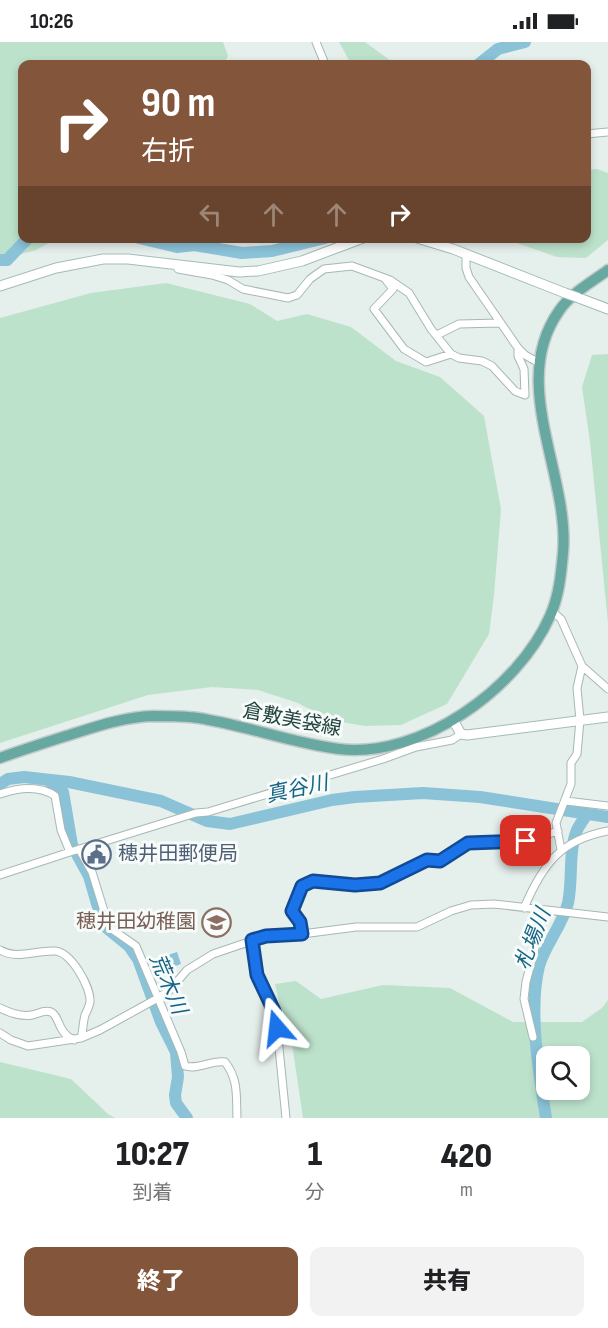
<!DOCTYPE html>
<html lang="ja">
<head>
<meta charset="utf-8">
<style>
  body { margin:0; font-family:"Sofia Sans Condensed","Noto Sans JP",sans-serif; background:#f2f2f2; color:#202124; height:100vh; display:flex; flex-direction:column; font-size:22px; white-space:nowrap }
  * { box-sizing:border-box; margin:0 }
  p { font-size:20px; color:#757577 }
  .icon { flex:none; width:33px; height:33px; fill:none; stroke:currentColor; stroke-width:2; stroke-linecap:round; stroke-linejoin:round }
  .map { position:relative; height:1076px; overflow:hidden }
  .side { display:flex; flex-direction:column; background:#fff; flex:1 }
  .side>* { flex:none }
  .banner { position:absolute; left:18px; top:18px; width:573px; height:183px; border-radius:12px; box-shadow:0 3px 9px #0003; background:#83553a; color:#fff; overflow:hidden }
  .fabs { position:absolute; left:536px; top:1004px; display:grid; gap:12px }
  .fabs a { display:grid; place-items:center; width:54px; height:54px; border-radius:12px; background:#fff; box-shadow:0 3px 9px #0003; font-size:30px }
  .pin { position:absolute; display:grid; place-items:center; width:51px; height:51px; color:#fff; margin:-26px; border-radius:12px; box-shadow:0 3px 9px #0006 }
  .me { position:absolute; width:66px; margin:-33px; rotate:343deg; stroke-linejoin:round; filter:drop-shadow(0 0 4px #0008) }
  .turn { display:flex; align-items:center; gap:21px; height:126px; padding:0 24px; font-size:27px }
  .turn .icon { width:78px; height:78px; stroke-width:2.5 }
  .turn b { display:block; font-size:42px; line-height:51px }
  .lanes { display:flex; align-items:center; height:57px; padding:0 24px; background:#0003; justify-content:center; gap:30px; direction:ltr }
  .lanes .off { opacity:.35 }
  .eta { display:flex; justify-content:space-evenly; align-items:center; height:102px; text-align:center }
  .eta b { font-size:36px; font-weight:800; line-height:42px }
  .primary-button { display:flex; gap:12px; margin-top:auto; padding:12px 24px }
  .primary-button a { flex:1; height:69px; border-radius:12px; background:#83553a; color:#fff; font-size:24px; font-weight:800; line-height:69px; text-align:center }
  .primary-button a+a { background:#f2f2f2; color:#202124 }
  .status { display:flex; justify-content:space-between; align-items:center; height:42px; padding:0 30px; background:#fff; direction:ltr }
  .status svg { height:16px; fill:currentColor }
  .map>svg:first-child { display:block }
</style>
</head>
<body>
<div class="status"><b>10:26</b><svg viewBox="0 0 49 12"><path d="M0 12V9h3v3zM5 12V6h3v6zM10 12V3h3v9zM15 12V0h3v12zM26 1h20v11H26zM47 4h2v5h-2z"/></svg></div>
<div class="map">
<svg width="608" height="1076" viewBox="0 0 608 1076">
  <rect width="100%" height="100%" fill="#e5efec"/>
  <path fill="#bde2cc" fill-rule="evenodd" d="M 0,0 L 223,0 L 228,14 L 224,22 L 22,22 L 22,196 L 56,197 L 36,208 L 0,218 Z
    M 339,0 L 365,0 L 395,22 L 351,22 Z
    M 597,127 L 608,131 L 608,198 L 586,216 L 557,215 L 511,199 L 494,197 L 586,196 L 587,128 Z
    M 166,241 L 250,262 L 277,279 L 307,272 L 351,285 L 396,319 L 440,335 L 484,374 L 501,467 L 494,553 L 489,592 L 447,662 L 401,683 L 365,684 L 329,678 L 298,661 L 258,648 L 212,645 L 148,653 L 0,701 L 0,276 L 91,251 Z
    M 608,312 L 608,581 L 590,400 L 582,345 L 592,313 Z
    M 296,939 L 321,957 L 383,943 L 450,946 L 513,980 L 582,980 L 602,966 L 608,958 L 608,1076 L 303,1076 L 290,988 L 280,964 L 275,942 ZM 546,1014 L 579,1014 L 579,1047 L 546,1047 Z
    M 0,1020 L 71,1037 L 108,1072 L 115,1076 L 0,1076 Z"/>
  <path fill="#8ac2d8" d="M 177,910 L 181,922 L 158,930 L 153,918 Z"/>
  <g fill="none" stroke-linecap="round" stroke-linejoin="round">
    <path stroke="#8ac2d8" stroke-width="12" d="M 479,22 L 498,7 L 525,0
      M 139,196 L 177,205 L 194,203 L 242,211 L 272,209 L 325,196
      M 0,218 L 7,218 L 28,196
      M 49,739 L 63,750 L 72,803 L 89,834 L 100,872 L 107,886 L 129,904 L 138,917 L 161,980 L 176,1010 L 178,1035 L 175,1053 L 176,1061 L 187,1076
      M 0,742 L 8,737 L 24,735 L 69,740 L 161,759 L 207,779 L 230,782 L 332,758 L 355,755 L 423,751 L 480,755 L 608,775
      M 546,1076 C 539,1031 528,969 539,924 C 545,903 562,884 568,861 C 573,838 568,810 577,788 C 580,782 584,777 587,772"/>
    <defs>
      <path id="street" d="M 316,0 L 325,22
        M 586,92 L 608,90
        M 466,213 L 466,226 L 469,235 L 518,306 L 525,313 L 539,321
        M 178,227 L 212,233 L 228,238 L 243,247 L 288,256 L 297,253 L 310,237 L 324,227 L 352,224 L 390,238 L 409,251 L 431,287 L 451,312 L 459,316 L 482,319 L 492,324 L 515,349 L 525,353 L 524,327 L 518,314 L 518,306
        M 386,238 L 393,247 L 374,267 L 404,307 L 426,320 L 451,312
        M 437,293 L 459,282 L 500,281
        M 552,569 L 561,577 L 582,624 L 608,647
        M 0,752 C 18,746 39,743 55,754 L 61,788 L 70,810
        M 566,759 L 608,764
        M 79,807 L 92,830 L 108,882 L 113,888 L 136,904 L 181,1010 L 185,1024 C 198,1028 211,1018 225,1020 C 239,1038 236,1055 237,1076
        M 561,808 L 556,781 L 571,742 L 571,721 L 577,712 L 580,678 L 577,646 L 582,624
        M 0,833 L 70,810 L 196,771 L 208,770 L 383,717 L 416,705 L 452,698 L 461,692
        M 524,866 C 543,822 560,798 608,789
        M 302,892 L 300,880 L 292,869 L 294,862 L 302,844 L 313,839 L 368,843 L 379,841 L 427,818 L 440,819 L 468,801 L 527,799 L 558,789
        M 252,898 L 257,933 L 274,969 L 277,986 L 286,1076
        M 0,908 C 17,918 36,908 55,909 C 71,910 91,945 90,960 C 89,965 87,969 85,973 C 83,980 83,989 81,996
        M 0,966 C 10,971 21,975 32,973 C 38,972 44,967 51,970 C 60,974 57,991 74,998
        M 0,991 L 11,998 L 28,1004 L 81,996 L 100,988 L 158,956 L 170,948 L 187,928 L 213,912 L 266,894 L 302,892 L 356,885 L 417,885 L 451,869 L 471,863 L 494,862 L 608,875
        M 533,995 L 524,957 L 526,940 L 545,868"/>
      <path id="secondary" d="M 417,196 L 453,207 L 565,251
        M 0,244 L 56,226 L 103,217 L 128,217 L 239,230 L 258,229 L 302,219 L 363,196
        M 579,256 L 608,267
        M 453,678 L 461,692 L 467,693 L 608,675"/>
      <path id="primary" d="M 0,716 C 22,708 44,701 66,694 C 95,685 123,675 153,674 C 167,674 184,674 198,676 C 245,683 291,701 339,707 C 420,717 518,647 550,574 C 559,554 561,533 563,511 C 570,433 508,341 559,269 C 570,252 592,240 608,228"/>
    </defs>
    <use href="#street" stroke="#a7b8b5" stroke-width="9"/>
    <use href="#secondary" stroke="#a3bcb7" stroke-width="11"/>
    <use href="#primary" stroke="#c1cac9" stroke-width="13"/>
    <use href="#street" stroke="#fff" stroke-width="7"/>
    <use href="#secondary" stroke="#fff" stroke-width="9"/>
    <use href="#primary" stroke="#67a8a0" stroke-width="10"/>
    <defs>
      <path id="secondary-bridge" d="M 565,251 L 579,256"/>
    </defs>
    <use href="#secondary-bridge" stroke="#a3bcb7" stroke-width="11" stroke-linecap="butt"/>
    <use href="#secondary-bridge" stroke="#fff" stroke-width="9"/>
  </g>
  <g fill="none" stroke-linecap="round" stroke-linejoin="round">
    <defs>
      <path id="route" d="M 277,986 L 274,969 L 257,933 L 252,898 L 266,894 L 302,892 L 300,880 L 292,869 L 302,844 L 313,839 L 355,843 L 380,841 L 427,818 L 440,819 L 468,801 L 526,799"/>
    </defs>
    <use href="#route" stroke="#114b97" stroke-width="15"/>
    <use href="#route" stroke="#1a73e8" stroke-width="10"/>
  </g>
  <defs>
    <symbol id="civic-ring" viewBox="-11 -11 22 22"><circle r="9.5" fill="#f7fbf9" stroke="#5c6f8a" stroke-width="1.5"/><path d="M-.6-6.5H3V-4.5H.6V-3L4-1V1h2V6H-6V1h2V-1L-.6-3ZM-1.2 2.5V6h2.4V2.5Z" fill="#5c6f8a"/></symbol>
    <symbol id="school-ring" viewBox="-11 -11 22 22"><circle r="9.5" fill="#f7fbf9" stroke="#8d6e63" stroke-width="1.5"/><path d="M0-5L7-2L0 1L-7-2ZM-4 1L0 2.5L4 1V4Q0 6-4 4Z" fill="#8d6e63"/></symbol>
  </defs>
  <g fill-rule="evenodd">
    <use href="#civic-ring" x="80" y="796" width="33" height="33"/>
    <use href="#school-ring" x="200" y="864" width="33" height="33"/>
  </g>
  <g text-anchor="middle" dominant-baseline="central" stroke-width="6" stroke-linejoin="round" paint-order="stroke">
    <g font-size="20" fill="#22433f" stroke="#f7fbf9">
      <text transform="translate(292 678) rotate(11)">倉敷美袋線</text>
    </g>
    <g font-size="20" fill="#4e5e75" stroke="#f7fbf9" text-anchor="start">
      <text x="118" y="812">穂井田郵便局</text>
    </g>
    <g font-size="20" fill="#785e54" stroke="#f7fbf9" text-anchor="end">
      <text x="196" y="880">穂井田幼稚園</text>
    </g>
    <g font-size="21" font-style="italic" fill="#166485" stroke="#f7fbf9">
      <text transform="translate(297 747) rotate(-12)">真谷川</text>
      <text transform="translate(533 897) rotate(-69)">札場川</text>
      <text transform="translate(168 942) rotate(67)">荒木川</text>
    </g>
  </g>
</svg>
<div class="fabs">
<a><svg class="icon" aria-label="search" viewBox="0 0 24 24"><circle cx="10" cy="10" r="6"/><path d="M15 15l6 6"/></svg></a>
</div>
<div class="pin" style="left:526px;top:799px;background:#d93025"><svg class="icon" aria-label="arrive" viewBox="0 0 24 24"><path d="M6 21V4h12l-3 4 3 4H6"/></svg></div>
<svg class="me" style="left:277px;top:986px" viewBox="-20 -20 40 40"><path d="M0-17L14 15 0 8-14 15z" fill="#1a73e8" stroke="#fff" stroke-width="4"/></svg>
<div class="banner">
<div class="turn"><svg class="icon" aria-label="right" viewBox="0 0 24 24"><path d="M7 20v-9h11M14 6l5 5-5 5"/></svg><div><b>90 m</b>右折</div></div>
<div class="lanes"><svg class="icon off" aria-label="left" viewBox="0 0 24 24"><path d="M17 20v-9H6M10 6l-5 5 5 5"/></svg><svg class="icon off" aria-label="ahead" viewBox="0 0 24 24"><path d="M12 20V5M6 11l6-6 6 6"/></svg><svg class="icon off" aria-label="ahead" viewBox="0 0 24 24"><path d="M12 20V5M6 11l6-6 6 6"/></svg><svg class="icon" aria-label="right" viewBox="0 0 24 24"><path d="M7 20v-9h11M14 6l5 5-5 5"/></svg></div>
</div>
</div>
<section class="side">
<div class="eta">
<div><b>10:27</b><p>到着</p></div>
<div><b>1</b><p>分</p></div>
<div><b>420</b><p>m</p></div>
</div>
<div class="primary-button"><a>終了</a><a>共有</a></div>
</section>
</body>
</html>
